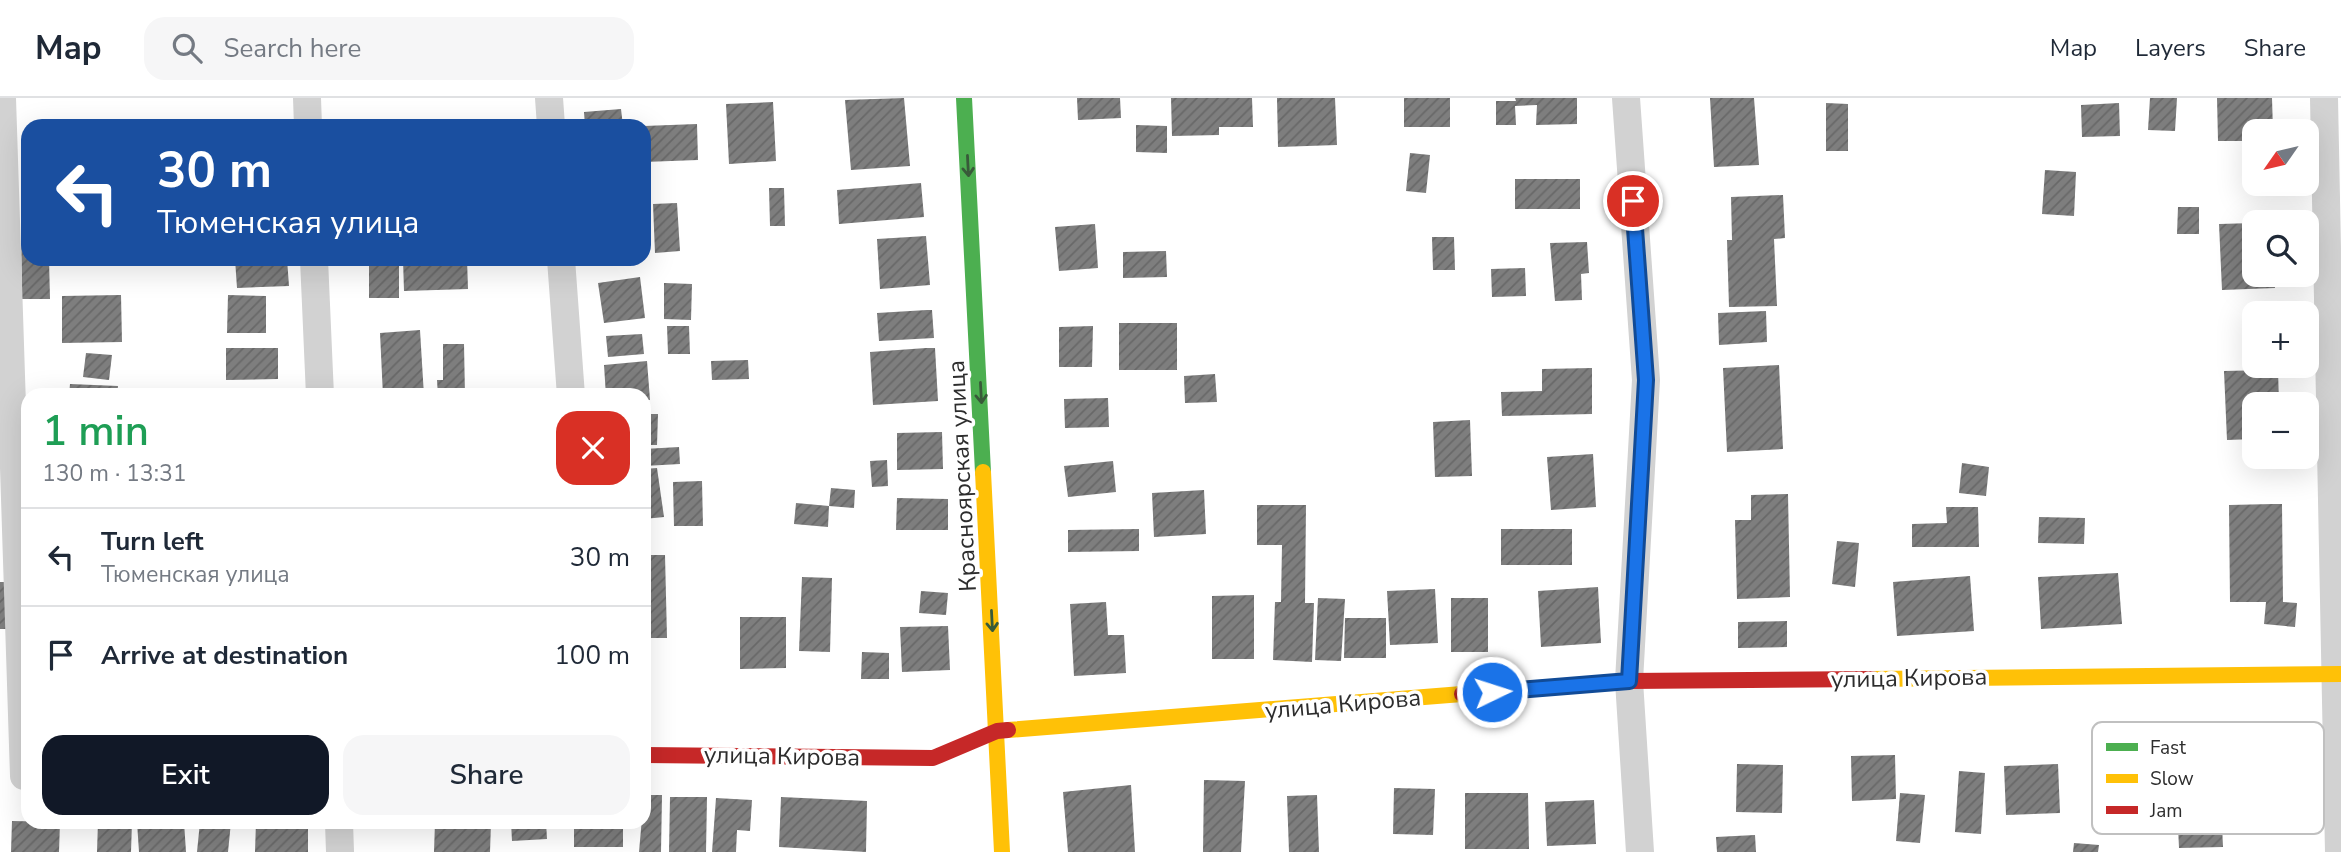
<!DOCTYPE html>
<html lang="en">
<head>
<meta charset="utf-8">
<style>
  body { margin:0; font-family:"Nunito Sans",sans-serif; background:#f6f6f7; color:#1f2937; height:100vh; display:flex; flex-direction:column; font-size:26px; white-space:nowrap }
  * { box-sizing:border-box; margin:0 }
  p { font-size:23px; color:#747a83 }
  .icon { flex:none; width:38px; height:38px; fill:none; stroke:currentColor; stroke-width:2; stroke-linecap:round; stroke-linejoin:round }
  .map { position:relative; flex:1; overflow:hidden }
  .sheet { position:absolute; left:21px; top:290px; width:630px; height:441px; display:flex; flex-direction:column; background:#fff; border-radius:21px; box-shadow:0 7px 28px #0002 }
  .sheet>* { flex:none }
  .guide { position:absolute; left:21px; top:21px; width:630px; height:147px; border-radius:21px; box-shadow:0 7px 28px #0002; background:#1a4fa0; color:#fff; overflow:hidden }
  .needle { width:46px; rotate:236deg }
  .buttons { position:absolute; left:2242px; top:21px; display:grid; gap:14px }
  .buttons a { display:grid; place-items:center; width:77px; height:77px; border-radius:14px; background:#fff; box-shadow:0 7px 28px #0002; font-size:35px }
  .pin { position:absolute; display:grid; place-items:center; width:60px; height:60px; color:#fff; margin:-30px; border:4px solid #fff; border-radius:50%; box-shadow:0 2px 7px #0007 }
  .me { position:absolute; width:77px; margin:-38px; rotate:86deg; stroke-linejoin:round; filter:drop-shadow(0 0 5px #0008) }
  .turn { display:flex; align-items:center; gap:24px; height:147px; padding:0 21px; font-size:32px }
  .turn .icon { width:91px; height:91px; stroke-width:2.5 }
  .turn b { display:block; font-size:49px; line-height:60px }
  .round { display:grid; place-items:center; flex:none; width:74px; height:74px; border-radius:21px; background:#f6f6f7 }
  .summary { display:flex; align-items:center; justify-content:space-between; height:119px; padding:0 21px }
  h1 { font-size:42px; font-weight:600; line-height:52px; color:#1e9e55 }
  .button { display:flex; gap:14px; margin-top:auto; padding:14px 21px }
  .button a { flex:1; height:80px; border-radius:21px; background:#111827; color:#fff; font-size:28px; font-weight:600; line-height:80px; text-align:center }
  .button a+a { background:#f6f6f7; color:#1f2937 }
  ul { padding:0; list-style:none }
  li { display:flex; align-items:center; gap:21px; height:98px; padding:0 21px; border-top:2px solid #e0e1e3 }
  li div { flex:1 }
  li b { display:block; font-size:26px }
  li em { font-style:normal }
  header { display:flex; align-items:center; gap:42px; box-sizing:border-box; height:98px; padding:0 35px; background:#fff; border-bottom:2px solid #e0e1e3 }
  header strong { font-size:33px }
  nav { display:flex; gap:38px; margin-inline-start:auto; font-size:24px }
  .search { width:490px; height:63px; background:#f6f6f7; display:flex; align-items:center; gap:18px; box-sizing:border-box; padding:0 24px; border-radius:21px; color:#747a83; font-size:26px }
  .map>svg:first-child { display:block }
</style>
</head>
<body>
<header>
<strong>Map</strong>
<div class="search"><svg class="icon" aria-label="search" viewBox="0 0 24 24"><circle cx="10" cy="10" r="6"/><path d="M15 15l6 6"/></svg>Search here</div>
<nav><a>Map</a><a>Layers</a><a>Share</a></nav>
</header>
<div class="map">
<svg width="2341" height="754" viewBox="0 0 2341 754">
  <defs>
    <pattern id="building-hatch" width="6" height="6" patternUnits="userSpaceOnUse" patternTransform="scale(1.75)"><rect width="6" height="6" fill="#7e7e7e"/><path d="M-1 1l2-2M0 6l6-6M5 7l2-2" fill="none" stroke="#686868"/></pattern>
  </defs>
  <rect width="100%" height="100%" fill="#fff"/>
  <path fill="url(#building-hatch)" d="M 904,0 L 910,68 L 851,72 L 845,2 Z
    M 1077,0 L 1120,0 L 1121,20 L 1078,22 Z
    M 1171,0 L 1252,0 L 1253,29 L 1219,29 L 1219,37 L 1172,38 Z
    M 1277,0 L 1335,0 L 1337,47 L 1278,49 Z
    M 1404,0 L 1450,0 L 1450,29 L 1404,29 Z
    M 1515,0 L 1577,0 L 1577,26 L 1536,27 L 1537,7 L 1515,8 L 1516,27 L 1496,27 L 1496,3 L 1516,3 Z
    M 1710,0 L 1754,0 L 1759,67 L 1714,69 Z
    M 2150,0 L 2177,0 L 2175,33 L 2148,32 Z
    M 2217,0 L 2272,0 L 2273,33 L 2254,33 L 2254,43 L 2218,43 Z
    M 773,4 L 776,63 L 729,66 L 726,6 Z
    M 1826,5 L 1848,6 L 1848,53 L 1826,53 Z
    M 2119,5 L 2120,38 L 2082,39 L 2081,7 Z
    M 621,11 L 623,28 L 585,28 L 584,14 Z
    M 697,26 L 698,62 L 644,64 L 644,28 Z
    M 1136,27 L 1167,28 L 1167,55 L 1136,54 Z
    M 1410,55 L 1430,57 L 1426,95 L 1406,93 Z
    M 2045,72 L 2076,74 L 2074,118 L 2042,116 Z
    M 1515,81 L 1580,81 L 1580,111 L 1515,111 Z
    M 921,85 L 924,119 L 839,126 L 837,92 Z
    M 769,90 L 784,90 L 785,128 L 770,128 Z
    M 1783,97 L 1785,140 L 1774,141 L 1777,208 L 1729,209 L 1727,142 L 1732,142 L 1731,99 Z
    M 677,105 L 680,153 L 655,155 L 653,106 Z
    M 2178,109 L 2199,109 L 2199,136 L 2177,136 Z
    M 21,123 L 28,123 L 28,161 L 49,161 L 50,201 L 22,201 Z
    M 2254,125 L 2254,177 L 2274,177 L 2275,190 L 2222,192 L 2219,126 Z
    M 1095,126 L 1098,170 L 1059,173 L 1055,129 Z
    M 926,138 L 930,187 L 880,191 L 877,141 Z
    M 1432,139 L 1454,139 L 1455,172 L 1433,172 Z
    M 1587,144 L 1589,175 L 1581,176 L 1582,202 L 1555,203 L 1550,145 Z
    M 1166,153 L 1167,179 L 1123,180 L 1123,154 Z
    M 235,161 L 287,161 L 289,188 L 237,190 Z
    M 369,161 L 399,161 L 399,200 L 369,200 Z
    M 403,161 L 467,161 L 468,191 L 404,193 Z
    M 1525,170 L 1526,198 L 1492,199 L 1491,171 Z
    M 640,179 L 645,220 L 604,225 L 598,185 Z
    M 664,185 L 692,186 L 691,222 L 664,221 Z
    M 121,197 L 122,244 L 62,245 L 62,198 Z
    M 228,197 L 266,198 L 266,235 L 227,235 Z
    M 927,212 L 932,212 L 934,240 L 879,243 L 877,215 Z
    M 1766,213 L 1767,244 L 1719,247 L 1718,215 Z
    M 1119,225 L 1177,225 L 1177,272 L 1119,272 Z
    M 667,228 L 689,228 L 690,256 L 668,256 Z
    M 1093,228 L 1092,269 L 1059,269 L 1059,229 Z
    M 420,232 L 424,298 L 383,298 L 380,235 Z
    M 642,236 L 644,256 L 608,259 L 606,238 Z
    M 443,246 L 464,246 L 465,298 L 438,298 L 437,282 L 443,282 Z
    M 226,250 L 278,250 L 278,281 L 226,282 Z
    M 926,250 L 935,250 L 938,303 L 873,307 L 870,254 Z
    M 86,255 L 112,257 L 109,282 L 83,279 Z
    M 748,262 L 749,281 L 712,282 L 711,263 Z
    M 647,263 L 650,302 L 644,302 L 644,298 L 606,298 L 604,267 Z
    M 1779,267 L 1783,351 L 1727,354 L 1723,270 Z
    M 1592,270 L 1592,316 L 1502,318 L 1501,294 L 1542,293 L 1542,271 Z
    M 2269,272 L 2278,272 L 2279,306 L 2254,306 L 2254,341 L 2227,342 L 2224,273 Z
    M 1215,276 L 1217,304 L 1185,305 L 1184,278 Z
    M 70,286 L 118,288 L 117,298 L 69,298 Z
    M 1108,300 L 1109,329 L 1065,330 L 1064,301 Z
    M 644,316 L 658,316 L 657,347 L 644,347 Z
    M 1470,322 L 1472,378 L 1435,379 L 1433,324 Z
    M 942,334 L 943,371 L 897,372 L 897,335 Z
    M 679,349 L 680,366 L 644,368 L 644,351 Z
    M 1593,356 L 1596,409 L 1551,412 L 1547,359 Z
    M 887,362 L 888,388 L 872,389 L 870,363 Z
    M 1113,363 L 1116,394 L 1068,399 L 1064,368 Z
    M 1962,365 L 1989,369 L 1986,398 L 1959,395 Z
    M 657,370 L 664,419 L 644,421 L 644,371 Z
    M 702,383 L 703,428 L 674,428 L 673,384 Z
    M 831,390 L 855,392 L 854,410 L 829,408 Z
    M 1204,392 L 1206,436 L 1154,439 L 1152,395 Z
    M 1788,396 L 1790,499 L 1737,501 L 1735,422 L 1751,422 L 1751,397 Z
    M 897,400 L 948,401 L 948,432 L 896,432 Z
    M 796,405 L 829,408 L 828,429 L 794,426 Z
    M 2273,406 L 2282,406 L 2283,504 L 2297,505 L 2295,529 L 2264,526 L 2266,504 L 2230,504 L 2229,407 Z
    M 1257,407 L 1306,407 L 1305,505 L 1314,505 L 1312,564 L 1273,562 L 1275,504 L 1281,504 L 1282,447 L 1257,447 Z
    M 1946,409 L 1978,409 L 1979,449 L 1912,449 L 1912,426 L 1947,425 Z
    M 2039,419 L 2085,420 L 2084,446 L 2038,445 Z
    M 1139,431 L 1139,453 L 1068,454 L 1068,432 Z
    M 1501,431 L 1572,431 L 1572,467 L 1501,467 Z
    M 1837,443 L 1859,445 L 1855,489 L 1832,486 Z
    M 644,457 L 665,457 L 667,540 L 644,540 Z
    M 2118,475 L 2122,526 L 2041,531 L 2038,479 Z
    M 1970,478 L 1974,533 L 1897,538 L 1893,484 Z
    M 802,479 L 832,480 L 830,554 L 799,553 Z
    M 0,484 L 7,484 L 9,531 L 0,531 Z
    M 1598,489 L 1601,545 L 1541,549 L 1538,493 Z
    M 1435,491 L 1438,545 L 1390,547 L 1387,493 Z
    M 921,493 L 948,495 L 946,517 L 919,515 Z
    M 1254,497 L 1254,561 L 1212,561 L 1212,498 Z
    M 1318,500 L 1345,501 L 1341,563 L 1315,562 Z
    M 1451,500 L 1488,500 L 1488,554 L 1451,554 Z
    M 1106,504 L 1108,537 L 1124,537 L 1126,575 L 1074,578 L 1070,506 Z
    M 740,519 L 786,519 L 786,570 L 740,571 Z
    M 1345,520 L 1386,520 L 1386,560 L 1344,560 Z
    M 1787,523 L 1787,549 L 1738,550 L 1738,524 Z
    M 948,528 L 950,572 L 902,574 L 900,529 Z
    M 862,554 L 889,555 L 889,581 L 861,581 Z
    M 1895,657 L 1896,701 L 1852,703 L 1851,658 Z
    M 2219,662 L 2223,749 L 2179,750 L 2175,664 Z
    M 1737,666 L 1783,667 L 1782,715 L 1736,714 Z
    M 2058,666 L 2060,715 L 2006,717 L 2004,668 Z
    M 1959,673 L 1985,675 L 1981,736 L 1955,734 Z
    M 1204,682 L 1245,683 L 1241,754 L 1203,754 Z
    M 1131,687 L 1135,754 L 1068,754 L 1063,694 Z
    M 1394,690 L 1435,691 L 1433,737 L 1393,736 Z
    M 1465,695 L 1528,695 L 1529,751 L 1465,751 Z
    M 1900,695 L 1925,697 L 1920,745 L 1896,743 Z
    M 644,697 L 662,697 L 661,754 L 639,754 Z
    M 1317,697 L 1319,754 L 1289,754 L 1287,698 Z
    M 670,699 L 707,699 L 706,754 L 669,754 Z
    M 781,699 L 867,703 L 866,754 L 779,749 Z
    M 716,700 L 752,702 L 750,733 L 737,732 L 736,754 L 712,754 Z
    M 1594,702 L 1596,746 L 1547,748 L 1545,704 Z
    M 12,723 L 60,724 L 59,754 L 11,754 Z
    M 98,724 L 132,724 L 131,754 L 97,754 Z
    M 137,724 L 184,724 L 186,754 L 139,754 Z
    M 200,724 L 231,724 L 228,754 L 197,754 Z
    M 256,724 L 308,724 L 308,754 L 255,754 Z
    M 435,724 L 491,724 L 490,754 L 434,754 Z
    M 511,724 L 546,724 L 547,741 L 512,743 Z
    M 574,724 L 623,724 L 623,749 L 574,749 Z
    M 1755,737 L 1756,754 L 1717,754 L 1716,739 Z
    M 2074,745 L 2099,747 L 2098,754 L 2073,754 Z"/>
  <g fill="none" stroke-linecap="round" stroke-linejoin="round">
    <path stroke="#d2d2d2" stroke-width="28" d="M 2,0 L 24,678
      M 307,0 L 308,28
      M 549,0 L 551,28
      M 1626,0 L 1646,282 L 1629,583 L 1640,754
      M 2324,0 L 2339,754
      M 314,161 L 320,298
      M 561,161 L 571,298
      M 339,724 L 340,754"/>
    <path stroke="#4caf50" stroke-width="16" d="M 964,0 L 983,374"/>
    <path stroke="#ffc107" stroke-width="16" d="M 983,374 L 1002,754
      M 1872,581 L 2341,576
      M 1008,632 L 1462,596"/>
    <path stroke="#c62828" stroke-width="16" d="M 1462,596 L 1629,583 L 1872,581
      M 644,657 L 933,660 L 997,633 L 1008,632"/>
  </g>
  <defs><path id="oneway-shaft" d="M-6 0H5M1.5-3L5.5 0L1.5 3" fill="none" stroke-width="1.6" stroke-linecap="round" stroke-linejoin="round" transform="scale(1.75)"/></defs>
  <g stroke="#385a39">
    <use href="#oneway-shaft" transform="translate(968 68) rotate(87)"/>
    <use href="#oneway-shaft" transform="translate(981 295) rotate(87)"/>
    <use href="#oneway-shaft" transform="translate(992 523) rotate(87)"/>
  </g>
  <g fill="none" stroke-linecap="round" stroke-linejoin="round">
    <defs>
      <path id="route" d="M 1492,594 L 1629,583 L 1646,282 L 1633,103"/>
    </defs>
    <use href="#route" stroke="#114b97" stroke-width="18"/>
    <use href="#route" stroke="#1a73e8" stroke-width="12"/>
  </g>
  <g text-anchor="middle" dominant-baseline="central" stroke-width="7" stroke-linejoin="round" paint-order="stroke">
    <g font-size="24" fill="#2d2d2d" stroke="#fff">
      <text transform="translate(962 378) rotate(-93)">Красноярская улица</text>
      <text transform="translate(1909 580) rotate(-1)">улица Кирова</text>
      <text transform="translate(1343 606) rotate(-5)">улица Кирова</text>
      <text transform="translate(782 658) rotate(1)">улица Кирова</text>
    </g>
  </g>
  <rect x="2092" y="624" width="232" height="112" rx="10" fill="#fff" stroke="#c0c0c0" stroke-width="2"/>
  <rect x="2106" y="645" width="32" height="8" fill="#4caf50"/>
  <rect x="2106" y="676" width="32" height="9" fill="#ffc107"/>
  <rect x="2106" y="708" width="32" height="8" fill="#c62828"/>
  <g font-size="19" fill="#2d2d2d">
    <text x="2150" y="656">Fast</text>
    <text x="2150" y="687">Slow</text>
    <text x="2150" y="719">Jam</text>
  </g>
</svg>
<div class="buttons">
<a><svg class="needle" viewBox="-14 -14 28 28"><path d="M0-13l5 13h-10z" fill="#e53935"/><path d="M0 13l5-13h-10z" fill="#747a83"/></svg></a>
<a><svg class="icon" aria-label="search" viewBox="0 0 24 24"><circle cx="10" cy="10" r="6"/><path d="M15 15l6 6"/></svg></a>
<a>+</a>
<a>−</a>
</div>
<div class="pin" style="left:1633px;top:103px;background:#d93025"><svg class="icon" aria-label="arrive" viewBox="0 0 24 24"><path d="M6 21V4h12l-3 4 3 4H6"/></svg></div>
<svg class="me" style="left:1492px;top:594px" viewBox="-20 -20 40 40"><circle r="17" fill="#1a73e8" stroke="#fff" stroke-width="3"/><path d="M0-11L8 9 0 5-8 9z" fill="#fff"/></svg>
<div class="guide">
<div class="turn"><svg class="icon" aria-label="left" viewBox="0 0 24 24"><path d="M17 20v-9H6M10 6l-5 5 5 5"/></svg><div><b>30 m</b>Тюменская улица</div></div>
</div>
<section class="sheet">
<div class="summary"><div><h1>1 min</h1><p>130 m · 13:31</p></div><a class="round" style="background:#d93025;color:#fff"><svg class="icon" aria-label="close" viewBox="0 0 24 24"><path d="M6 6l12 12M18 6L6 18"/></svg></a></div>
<ul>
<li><svg class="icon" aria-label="left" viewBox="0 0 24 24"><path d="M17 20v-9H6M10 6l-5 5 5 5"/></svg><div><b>Turn left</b><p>Тюменская улица</p></div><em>30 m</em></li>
<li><svg class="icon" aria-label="arrive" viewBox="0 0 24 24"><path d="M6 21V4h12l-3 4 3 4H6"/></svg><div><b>Arrive at destination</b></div><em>100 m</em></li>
</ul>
<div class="button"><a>Exit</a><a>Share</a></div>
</section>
</div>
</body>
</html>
